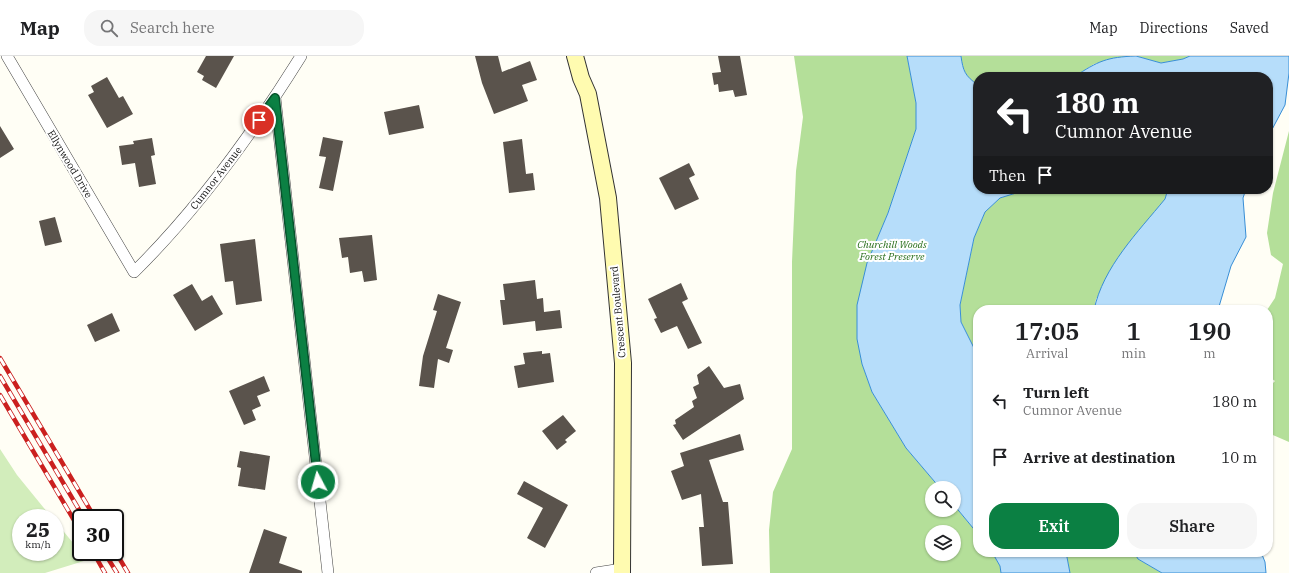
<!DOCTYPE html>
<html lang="en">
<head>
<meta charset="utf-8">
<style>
  body { margin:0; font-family:"IBM Plex Serif",serif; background:#f6f6f6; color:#202124; height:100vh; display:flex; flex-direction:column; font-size:15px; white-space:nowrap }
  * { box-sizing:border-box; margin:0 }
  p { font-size:13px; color:#757577 }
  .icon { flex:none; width:22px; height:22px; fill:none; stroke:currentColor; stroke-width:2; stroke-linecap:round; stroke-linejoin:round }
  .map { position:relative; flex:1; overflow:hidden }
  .drawer { position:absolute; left:973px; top:249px; width:300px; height:252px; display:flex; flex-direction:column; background:#fff; border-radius:16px; box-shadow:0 1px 3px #0004 }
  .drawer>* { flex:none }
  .banner { position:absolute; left:973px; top:16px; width:300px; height:122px; border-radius:16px; box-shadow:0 1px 3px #0004; background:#202124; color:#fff; overflow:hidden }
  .buttons { position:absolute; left:925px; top:425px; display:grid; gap:8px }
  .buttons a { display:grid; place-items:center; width:36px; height:36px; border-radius:50%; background:#fff; box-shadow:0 1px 3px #0004; font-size:20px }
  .speed { position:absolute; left:12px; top:453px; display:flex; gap:8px; font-size:20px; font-weight:700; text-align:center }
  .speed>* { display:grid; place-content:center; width:52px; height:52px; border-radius:50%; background:#fff; box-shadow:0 1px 3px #0004; line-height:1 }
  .speed small { font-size:10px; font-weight:400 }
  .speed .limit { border:2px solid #111; border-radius:6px; background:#fff; color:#111 }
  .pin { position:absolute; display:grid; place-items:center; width:34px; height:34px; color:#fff; margin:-17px; border:2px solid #fff; border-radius:50%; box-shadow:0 1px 4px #0007 }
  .me { position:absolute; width:44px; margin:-22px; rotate:354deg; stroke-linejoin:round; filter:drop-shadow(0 0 3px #0008) }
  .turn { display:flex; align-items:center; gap:14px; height:84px; padding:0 16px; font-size:18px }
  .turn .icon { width:52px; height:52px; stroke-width:2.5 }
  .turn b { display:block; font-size:28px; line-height:34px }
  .then { display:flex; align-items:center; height:38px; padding:0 16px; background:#0003; gap:8px; font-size:15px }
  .eta { display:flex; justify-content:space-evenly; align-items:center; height:68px; text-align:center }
  .eta b { font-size:24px; font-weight:600; line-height:28px }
  .primary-button { display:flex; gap:8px; margin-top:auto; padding:8px 16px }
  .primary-button a { flex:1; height:46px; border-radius:16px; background:#0b8043; color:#fff; font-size:16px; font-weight:600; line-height:46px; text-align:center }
  .primary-button a+a { background:#f6f6f6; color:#202124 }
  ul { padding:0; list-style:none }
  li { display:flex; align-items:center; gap:12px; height:56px; padding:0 16px }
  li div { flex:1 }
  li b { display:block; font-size:15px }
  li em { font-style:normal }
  header { display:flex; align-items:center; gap:24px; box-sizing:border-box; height:56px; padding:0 20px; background:#fff; border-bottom:1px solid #e0e0e0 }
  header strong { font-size:19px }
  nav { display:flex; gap:22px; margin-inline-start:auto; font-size:14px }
  .search { width:280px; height:36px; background:#f6f6f6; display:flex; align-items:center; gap:10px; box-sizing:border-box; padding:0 14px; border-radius:16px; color:#757577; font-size:15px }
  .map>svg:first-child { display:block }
</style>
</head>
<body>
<header>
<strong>Map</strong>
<div class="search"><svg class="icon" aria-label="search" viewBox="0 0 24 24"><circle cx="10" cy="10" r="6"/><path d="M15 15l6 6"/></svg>Search here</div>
<nav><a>Map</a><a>Directions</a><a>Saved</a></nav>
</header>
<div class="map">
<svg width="1289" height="517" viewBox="0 0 1289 517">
  <rect width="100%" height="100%" fill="#fffef5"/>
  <path fill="#d2edbb" d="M 0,393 L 17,419 L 52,462 L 21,462 L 21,496 L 55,496 L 55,465 L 87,504 L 45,517 L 0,517 Z"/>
  <path fill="#b4df99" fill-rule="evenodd" d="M 794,0 L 907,0 L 916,47 L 916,73 L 888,157 L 867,207 L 862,308 L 872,336 L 906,392 L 940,432 L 932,432 L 932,454 L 954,454 L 954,449 L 978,478 L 978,496 L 992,496 L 1000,510 L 1001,517 L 770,517 L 769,474 L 773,436 L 792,393 L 792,206 L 796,115 L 803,61 ZM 932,476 L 954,476 L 954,498 L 932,498 Z
    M 961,0 L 1190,0 L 1183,3 L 1161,7 L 1136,0 L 1094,8 L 1074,21 L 978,21 L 978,29 C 965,20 963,15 961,0 Z
    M 1289,75 L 1289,386 L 1268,377 L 1268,332 L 1275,325 L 1268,320 L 1267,254 L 1275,242 L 1283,208 L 1271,199 L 1267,177 L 1273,137 Z
    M 1029,133 L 1168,133 L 1165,143 L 1096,243 L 1094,254 L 978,254 L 978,300 L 961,266 L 960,249 L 974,182 L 985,156 L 1000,142 Z
    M 1066,496 L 1134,496 L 1138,503 L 1162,517 L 1070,517 Z"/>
  <path fill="#b6ddfa" stroke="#388ed6" d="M 907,0 L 961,0 C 963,15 965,20 978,29 L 978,133 L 1029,133 L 1000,142 L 985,156 L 974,182 L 960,249 L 961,266 L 978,300 L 978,478 L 954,449 L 954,432 L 940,432 L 906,392 L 872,336 L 862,308 L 857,283 L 857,249 L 867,207 L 888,157 L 916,73 L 916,47 Z
    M 1136,0 L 1161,7 L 1183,3 L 1190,0 L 1289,0 L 1289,17 L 1285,49 L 1268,81 L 1268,21 L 1074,21 C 1098,5 1107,1 1136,0 Z
    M 1168,133 L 1246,133 L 1243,142 L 1246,181 L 1231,210 L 1218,254 L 1094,254 C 1103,211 1138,176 1165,143 Z
    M 992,496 L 1066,496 L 1070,517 L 1001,517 L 1000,510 Z
    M 1134,496 L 1261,496 L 1265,506 L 1266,517 L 1162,517 L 1138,503 Z"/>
  <path fill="#5a534c" d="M 206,0 L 234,0 L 216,32 L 202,24 L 204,20 L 197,16 Z
    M 475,0 L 498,0 L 502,16 L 530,5 L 537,24 L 522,29 L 528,45 L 494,58 L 482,27 Z
    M 718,0 L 740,0 L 747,39 L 735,41 L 733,34 L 719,36 L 718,28 L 714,29 L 712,17 L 721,16 Z
    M 107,21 L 119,42 L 123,40 L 133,58 L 107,72 L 88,39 L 94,36 L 91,30 Z
    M 419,49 L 424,72 L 389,79 L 384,56 Z
    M 0,70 L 14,93 L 0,102 Z
    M 323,81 L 343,85 L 333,135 L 319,132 L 326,101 L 319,100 Z
    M 152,82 L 155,99 L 151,100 L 156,128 L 139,131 L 135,107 L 122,109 L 119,90 L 134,88 L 133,85 Z
    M 522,83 L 526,118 L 533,117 L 535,134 L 509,137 L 503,86 Z
    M 689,107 L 695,119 L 689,122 L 699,143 L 675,154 L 659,122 Z
    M 55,161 L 62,186 L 45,190 L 39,165 Z
    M 372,179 L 377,224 L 364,226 L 362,215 L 350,217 L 348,201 L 342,202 L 339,182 Z
    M 255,183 L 262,245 L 236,249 L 233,225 L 225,226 L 220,188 Z
    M 535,224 L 537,243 L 543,242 L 544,256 L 560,254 L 562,272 L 536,275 L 535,265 L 503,269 L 500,244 L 505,244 L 503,228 Z
    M 681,227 L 688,243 L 682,246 L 702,287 L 688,293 L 677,270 L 661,277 L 654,263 L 657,262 L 648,243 Z
    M 192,228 L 202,245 L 212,239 L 223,258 L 195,275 L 173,239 Z
    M 438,238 L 461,246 L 446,292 L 453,294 L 449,307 L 438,303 L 434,332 L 419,330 L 423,300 L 437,255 L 433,254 Z
    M 112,257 L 120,275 L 95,286 L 87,269 Z
    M 542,295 L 542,298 L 550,297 L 554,326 L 518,332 L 514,310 L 525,308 L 523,297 Z
    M 709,310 L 724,332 L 740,328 L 744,343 L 683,384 L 673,369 L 676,368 L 675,364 L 694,351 L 692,345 L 697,342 L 693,331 L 699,328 L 697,319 Z
    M 264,320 L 270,335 L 257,340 L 261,350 L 252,354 L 256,364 L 244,369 L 229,335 Z
    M 563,359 L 576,375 L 565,384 L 567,386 L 557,394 L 542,375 Z
    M 740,378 L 744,394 L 709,404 L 723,446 L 728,446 L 733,508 L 702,510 L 699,471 L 704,471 L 701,438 L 682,444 L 671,415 L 684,410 L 680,397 Z
    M 240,395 L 270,400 L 265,434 L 238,430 L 241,412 L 237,411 Z
    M 524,425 L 568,449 L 545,492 L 527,482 L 543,452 L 517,438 Z
    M 264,473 L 287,481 L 279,507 L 302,515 L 302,517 L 249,517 Z"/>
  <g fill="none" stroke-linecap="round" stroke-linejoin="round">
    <defs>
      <path id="street" d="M 7,0 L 134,216 C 199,152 253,77 301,0
        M 275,42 L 328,517
        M 596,517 L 622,513"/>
      <path id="secondary" d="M 575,0 L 581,22 L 588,38 L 608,142 L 623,307 L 622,517"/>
    </defs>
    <use href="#street" stroke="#444" stroke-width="12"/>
    <use href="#secondary" stroke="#333" stroke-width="18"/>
    <use href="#street" stroke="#fff" stroke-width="11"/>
    <use href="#secondary" stroke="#fffbb0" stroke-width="16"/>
    <defs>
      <path id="rail" d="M 0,302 L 95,462
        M 0,320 L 84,462
        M 0,339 L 81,476
        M 115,495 L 128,517
        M 93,496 L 105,517
        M 104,496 L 117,517"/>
    </defs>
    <use href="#rail" stroke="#cb201f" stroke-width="4.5"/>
    <use href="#rail" stroke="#fff" stroke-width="3" stroke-dasharray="9" stroke-linecap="butt"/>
  </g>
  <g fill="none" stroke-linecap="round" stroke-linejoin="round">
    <defs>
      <path id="route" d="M 259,64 L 275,42 L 318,426"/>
    </defs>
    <use href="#route" stroke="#07532c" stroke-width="10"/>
    <use href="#route" stroke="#0b8043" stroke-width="7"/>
  </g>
  <g text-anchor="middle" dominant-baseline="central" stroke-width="4" stroke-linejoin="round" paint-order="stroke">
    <g font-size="10" fill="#111" stroke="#fff">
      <text transform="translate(70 108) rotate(59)">Ellynwood Drive</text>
      <text transform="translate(216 122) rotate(-52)">Cumnor Avenue</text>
      <text transform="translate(618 256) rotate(-95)">Crescent Boulevard</text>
    </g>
    <g font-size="10" font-style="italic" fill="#286e1b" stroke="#fff">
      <text x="892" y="188">Churchill Woods<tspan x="892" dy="12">Forest Preserve</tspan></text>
    </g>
  </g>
</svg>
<div class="buttons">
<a><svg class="icon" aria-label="search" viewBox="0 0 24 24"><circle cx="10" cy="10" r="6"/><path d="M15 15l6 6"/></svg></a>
<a><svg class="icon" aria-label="layers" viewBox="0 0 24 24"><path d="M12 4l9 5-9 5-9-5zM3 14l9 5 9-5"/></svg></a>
</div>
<div class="speed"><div>25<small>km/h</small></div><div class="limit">30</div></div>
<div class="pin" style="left:259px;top:64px;background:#d93025"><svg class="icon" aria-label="arrive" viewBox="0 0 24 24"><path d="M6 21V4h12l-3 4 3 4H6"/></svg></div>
<svg class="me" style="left:318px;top:426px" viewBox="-20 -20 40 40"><circle r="17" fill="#0b8043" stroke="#fff" stroke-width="3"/><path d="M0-11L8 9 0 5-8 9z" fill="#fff"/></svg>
<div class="banner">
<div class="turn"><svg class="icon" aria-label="left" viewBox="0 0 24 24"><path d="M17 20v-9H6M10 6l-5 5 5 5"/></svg><div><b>180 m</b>Cumnor Avenue</div></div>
<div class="then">Then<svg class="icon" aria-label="arrive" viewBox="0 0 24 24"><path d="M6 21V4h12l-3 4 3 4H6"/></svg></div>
</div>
<section class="drawer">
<div class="eta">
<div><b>17:05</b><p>Arrival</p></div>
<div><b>1</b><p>min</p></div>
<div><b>190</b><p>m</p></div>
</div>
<ul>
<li><svg class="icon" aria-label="left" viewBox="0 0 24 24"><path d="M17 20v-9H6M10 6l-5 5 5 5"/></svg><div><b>Turn left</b><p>Cumnor Avenue</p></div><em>180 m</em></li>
<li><svg class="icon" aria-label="arrive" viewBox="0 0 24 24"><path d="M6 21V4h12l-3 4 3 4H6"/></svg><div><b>Arrive at destination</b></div><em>10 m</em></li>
</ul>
<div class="primary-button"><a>Exit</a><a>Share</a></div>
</section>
</div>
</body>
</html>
